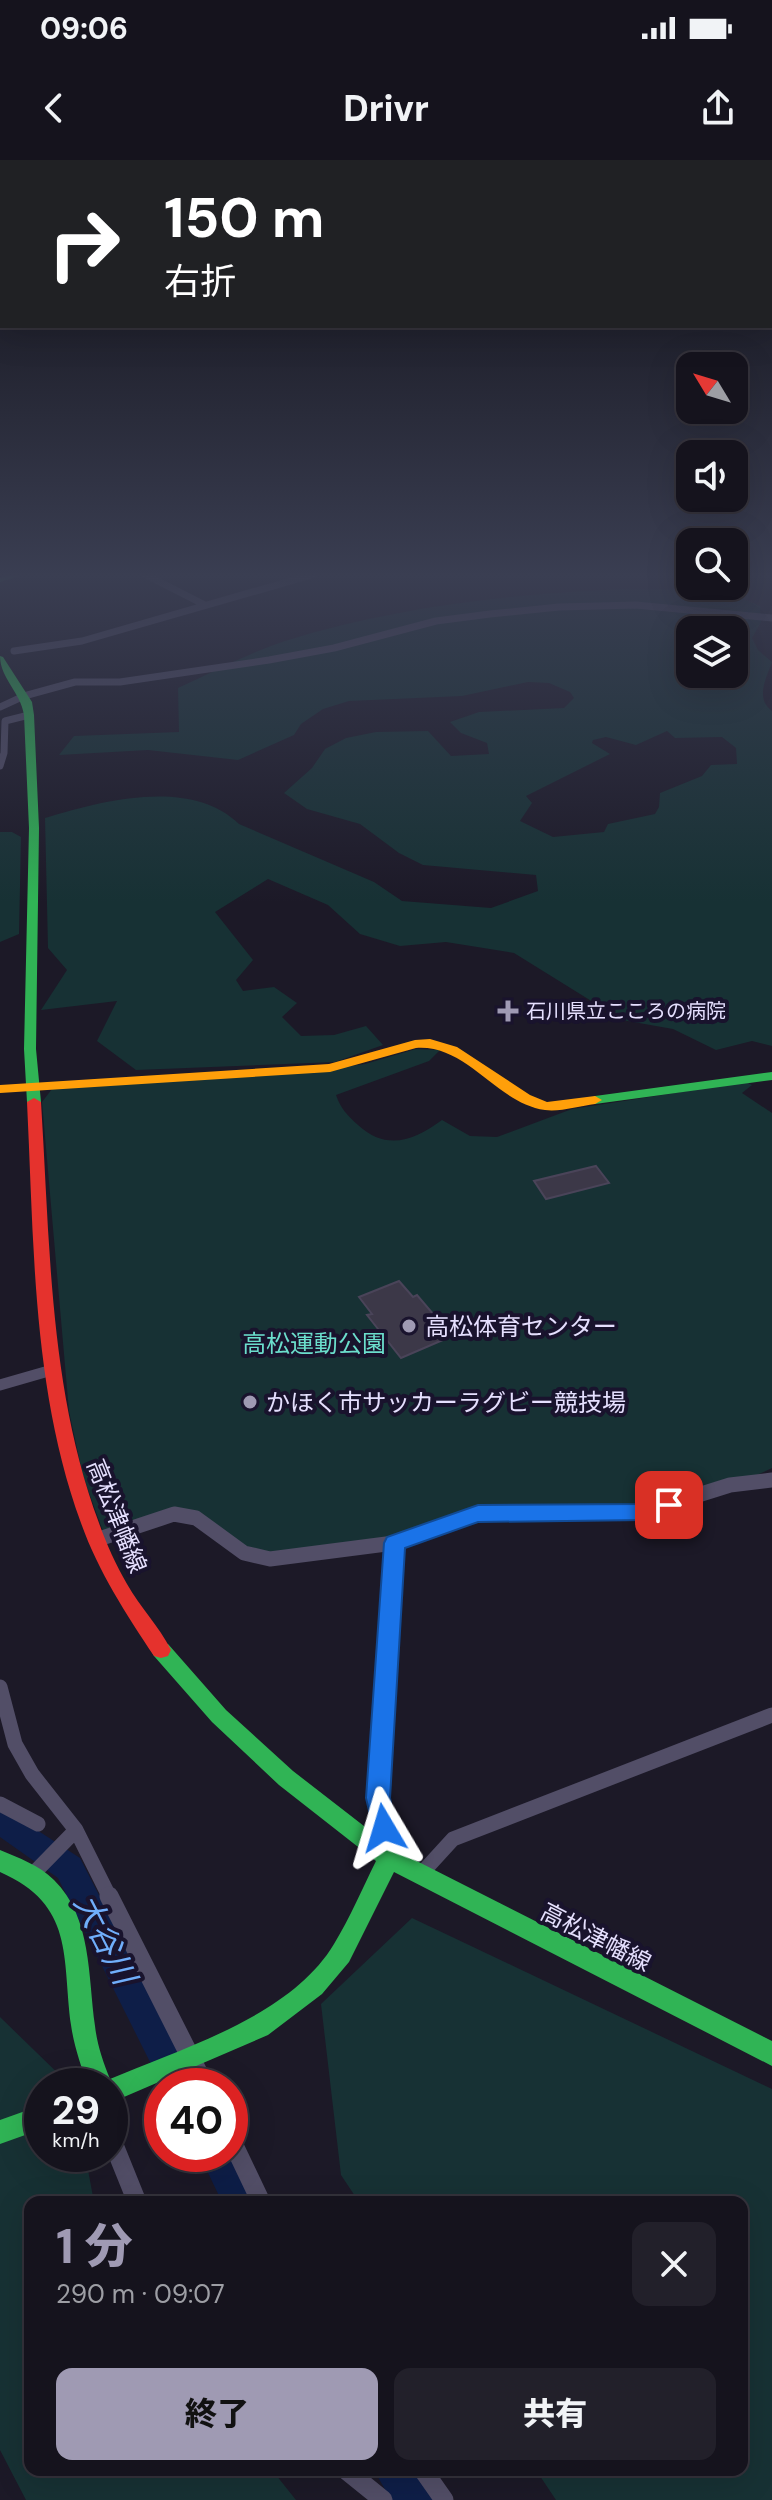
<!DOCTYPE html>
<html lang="ja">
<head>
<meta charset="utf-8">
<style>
  body { margin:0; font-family:"DM Sans","Noto Sans JP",sans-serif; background:#22202a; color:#f1f3f6; height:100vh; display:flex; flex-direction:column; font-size:30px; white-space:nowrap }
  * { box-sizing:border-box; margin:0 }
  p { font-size:26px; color:#9d9ea4 }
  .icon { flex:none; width:44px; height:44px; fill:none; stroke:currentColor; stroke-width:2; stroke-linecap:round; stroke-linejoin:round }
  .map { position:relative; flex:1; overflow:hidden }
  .sheet { position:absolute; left:24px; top:2036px; width:724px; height:280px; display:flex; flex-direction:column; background:#15131d; border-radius:16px; box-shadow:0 8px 32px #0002,0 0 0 2px #34323b }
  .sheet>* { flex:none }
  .top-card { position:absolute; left:0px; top:0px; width:772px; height:168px; box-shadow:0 8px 32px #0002,0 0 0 2px #34323b; background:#202124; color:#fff; overflow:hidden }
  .needle { width:52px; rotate:308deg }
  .tools { position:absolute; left:676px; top:192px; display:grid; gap:16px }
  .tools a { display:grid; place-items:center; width:72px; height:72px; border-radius:16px; background:#15131d; box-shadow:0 8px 32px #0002,0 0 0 2px #34323b; font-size:40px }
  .speed { position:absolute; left:24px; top:1908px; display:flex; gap:16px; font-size:40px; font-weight:700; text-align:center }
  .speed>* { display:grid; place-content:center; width:104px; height:104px; border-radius:50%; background:#15131d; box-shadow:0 8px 32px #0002,0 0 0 2px #34323b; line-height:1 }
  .speed small { font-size:20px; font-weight:400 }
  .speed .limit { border:12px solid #d22; background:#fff; color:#111 }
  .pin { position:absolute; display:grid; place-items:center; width:68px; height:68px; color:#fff; margin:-34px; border-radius:16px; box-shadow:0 4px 12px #0006 }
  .me { position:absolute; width:88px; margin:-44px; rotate:353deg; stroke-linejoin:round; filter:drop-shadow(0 0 6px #0008) }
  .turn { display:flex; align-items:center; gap:28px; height:168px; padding:0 32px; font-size:36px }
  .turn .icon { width:104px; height:104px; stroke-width:2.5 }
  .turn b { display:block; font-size:56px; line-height:68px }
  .round { display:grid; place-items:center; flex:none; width:84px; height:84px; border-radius:16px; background:#22202a }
  .head { display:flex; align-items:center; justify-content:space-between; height:136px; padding:0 32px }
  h1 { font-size:48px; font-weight:800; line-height:60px; color:#9f9ab3 }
  .action { display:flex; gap:16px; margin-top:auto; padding:16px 32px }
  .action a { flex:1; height:92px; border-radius:16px; background:#9f9ab3; color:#111; font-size:32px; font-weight:800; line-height:92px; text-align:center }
  .action a+a { background:#22202a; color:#f1f3f6 }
  .status { display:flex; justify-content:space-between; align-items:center; height:56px; padding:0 40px; background:#15131d; direction:ltr }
  .status svg { height:22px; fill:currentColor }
  header { display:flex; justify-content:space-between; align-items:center; height:104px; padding:0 32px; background:#15131d; font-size:36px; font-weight:800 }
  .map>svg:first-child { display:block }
</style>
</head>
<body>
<div class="status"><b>09:06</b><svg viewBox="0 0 49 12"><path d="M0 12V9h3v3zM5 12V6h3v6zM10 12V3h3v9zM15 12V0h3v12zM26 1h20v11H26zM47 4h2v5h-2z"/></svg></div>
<header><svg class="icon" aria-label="back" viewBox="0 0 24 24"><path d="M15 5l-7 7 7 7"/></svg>Drivr<svg class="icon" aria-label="share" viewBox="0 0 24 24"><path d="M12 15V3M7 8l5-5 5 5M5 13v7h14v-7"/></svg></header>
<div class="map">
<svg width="772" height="2340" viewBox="0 0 772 2340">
  <rect width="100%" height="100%" fill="#1c1927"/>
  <path fill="#173134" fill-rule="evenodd" d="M 623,429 C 669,430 718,425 760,446 L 761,462 L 752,478 L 758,490 L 772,502 C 766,519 755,538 772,551 L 772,886 L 752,881 L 716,890 L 673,869 L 622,860 L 514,793 L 446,782 L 400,786 L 360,774 L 328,745 L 268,719 L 215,752 L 253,800 L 236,820 L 243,831 L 274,827 L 297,843 L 282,857 L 301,876 L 334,875 L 366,866 L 383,885 L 335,902 L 136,910 L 97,881 L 117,841 L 41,850 L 67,810 L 48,788 L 45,658 C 102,641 190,617 239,664 L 374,722 L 402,741 L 491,748 L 538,731 L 536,715 L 423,705 L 399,693 L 360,664 L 307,649 L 284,633 L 312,608 L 325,589 L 346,578 L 376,572 L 428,571 L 451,596 L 489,594 L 487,583 L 461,573 L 450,562 L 479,552 L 564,548 L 574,538 L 570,532 L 549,523 L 528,522 L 462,536 L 349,541 L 323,549 L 301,564 L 294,575 L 238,600 L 148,590 L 59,595 L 74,576 L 179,572 L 178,528 C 213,512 249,493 285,481 C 395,447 509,434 623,429 ZM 690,470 L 734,470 L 734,514 L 690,514 ZM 667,571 L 675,578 L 722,577 L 736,588 L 737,604 L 711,605 L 702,616 L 660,633 L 659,647 L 655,654 L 608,664 L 604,672 L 553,677 L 520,661 L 532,643 L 526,636 L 610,594 L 592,583 L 593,580 L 606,577 L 636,585 Z
    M 0,672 L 12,672 L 21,677 L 19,774 L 0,782 Z
    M 416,889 L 440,890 L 429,901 L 336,935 C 341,949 347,955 358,965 C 386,991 414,981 442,960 L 470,976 L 497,977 L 572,949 L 746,922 L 752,925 L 742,933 L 772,953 L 772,1308 L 674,1354 L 665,1339 L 634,1348 L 478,1349 L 404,1376 L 257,1395 L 194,1352 L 104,1374 L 83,1316 L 69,1251 L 42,942 L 52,929 L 301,913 L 365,904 Z
    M 412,1758 L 772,1929 L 772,2340 L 556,2340 L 536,2310 L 742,2310 L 742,2042 L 359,2042 L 341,2015 L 321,1844 Z
    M 0,1857 L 71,1926 L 42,1926 L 42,1994 L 85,1994 L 94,2042 L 30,2042 L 30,2310 L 272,2310 L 296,2340 L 26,2340 L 0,2290 Z"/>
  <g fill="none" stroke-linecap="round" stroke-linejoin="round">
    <path fill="#0e1e48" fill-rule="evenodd" d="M 0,1646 L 80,1698 L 197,1926 L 162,1926 L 58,1718 L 0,1677 Z
      M 230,1986 L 258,2042 L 222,2042 L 199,1994 L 230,1994 Z
      M 374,2310 L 417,2310 L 435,2340 L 391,2340 Z"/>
  </g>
  <path fill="#3c3848" stroke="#4a4459" stroke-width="2" d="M 596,1006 L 609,1023 L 546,1039 L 534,1021 Z
    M 399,1121 L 413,1137 L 417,1135 L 452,1176 L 401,1198 L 367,1155 L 372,1154 L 359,1137 Z"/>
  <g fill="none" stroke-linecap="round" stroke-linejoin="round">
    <path stroke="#524e67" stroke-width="7" d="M 144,414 L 205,445
      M 14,491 L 82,481 L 315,414
      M 0,547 L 24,536 L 75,522 L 120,522 L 269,500 L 334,488 L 436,461 L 490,454 L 559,447 L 636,445 L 772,458
      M 0,606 L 4,593 L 5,561 L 29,555"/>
    <path stroke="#524e67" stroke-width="11" d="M 0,1225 L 52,1210"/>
    <path stroke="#524e67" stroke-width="15" d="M 96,1380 L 174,1354 L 196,1358 L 244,1393 L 270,1399 L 394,1383 L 478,1354 L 644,1352 L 730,1325 L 772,1320
      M 0,1527 L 15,1584 L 32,1614 L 76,1670 L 33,1714
      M 0,1644 L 38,1664
      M 76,1670 L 110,1738
      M 421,1714 L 453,1679 L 772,1555"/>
    <path stroke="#524e67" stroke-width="19" d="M 109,1736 L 205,1926
      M 110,1975 L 137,2042
      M 230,1977 L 261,2042
      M 346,2310 L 383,2340
      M 423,2310 L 444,2340"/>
    <path fill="#30b455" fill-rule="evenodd" d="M 12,414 L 26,414 L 0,422 L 0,418 Z
      M 0,496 L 3,497 L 32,542 L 34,555 L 39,668 L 36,889 L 41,942 L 34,946 L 27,942 L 24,889 L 29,668 L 24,555 C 21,533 0,518 0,496 Z
      M 772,912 L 772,920 L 595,944 L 588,940 L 595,936 Z
      M 161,1482 L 168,1484 L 226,1550 L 293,1611 L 373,1673 L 369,1651 L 373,1644 L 380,1641 L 387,1644 L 399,1692 L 772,1881 L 772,1906 L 394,1712 L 349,1802 L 322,1834 L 268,1875 L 110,1943 L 110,1926 L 88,1926 C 81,1906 74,1886 71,1865 C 62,1797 75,1745 0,1712 L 0,1690 C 19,1698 39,1705 54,1720 C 92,1757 88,1817 95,1866 C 97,1884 103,1902 110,1919 C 183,1888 291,1856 334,1784 C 350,1758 362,1729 376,1701 L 279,1625 L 212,1562 L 154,1496 L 151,1490 L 154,1484 Z
      M 42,1945 L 42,1969 L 0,1984 L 0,1960 Z"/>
    <path fill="#ff9f0a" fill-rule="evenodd" d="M 430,879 L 457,887 L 530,935 L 547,942 L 595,936 L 602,940 L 595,944 C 580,946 560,952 545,950 C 496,943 467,884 416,888 L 330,912 L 0,933 L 0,925 L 329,904 L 415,880 Z
      M 394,1375 L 400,1378 L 403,1383 L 389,1638 L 391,1651 L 387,1658 L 380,1661 L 373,1658 L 367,1638 L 385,1383 L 388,1378 Z"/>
    <path fill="#e5322d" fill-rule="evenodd" d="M 34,938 L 41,942 C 50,1083 49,1229 99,1363 C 106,1383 116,1405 127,1424 C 140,1447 159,1466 171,1490 L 168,1496 L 161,1498 L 154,1496 C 126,1454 98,1411 81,1363 C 32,1229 34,1083 27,942 Z"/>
  </g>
  <linearGradient id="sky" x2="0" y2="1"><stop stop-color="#0f0e15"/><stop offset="0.56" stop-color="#3a3e52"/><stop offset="1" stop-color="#3a3e52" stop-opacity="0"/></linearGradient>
  <rect width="772" height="742" fill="url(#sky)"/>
  <path fill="#1a73e8" stroke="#114b97" stroke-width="2" d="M 669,1337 L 676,1339 L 679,1345 L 676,1351 L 644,1360 L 478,1362 L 405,1388 L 390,1638 L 396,1668 L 392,1676 L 384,1680 L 375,1676 L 366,1638 L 384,1383 L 387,1377 L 478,1345 L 644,1344 Z"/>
  <g fill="#9f9ab3" stroke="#19132d" stroke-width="3">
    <path d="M504 839h8v8h8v8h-8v8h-8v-8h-8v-8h8z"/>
    <circle cx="409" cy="1166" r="8"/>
    <circle cx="250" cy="1242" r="8"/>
  </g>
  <g text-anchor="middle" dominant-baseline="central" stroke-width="8" stroke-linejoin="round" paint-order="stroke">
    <g font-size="20" fill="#e5dffe" stroke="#19132d" text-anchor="start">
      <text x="526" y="851">石川県立こころの病院</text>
    </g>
    <g font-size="24" fill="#e5dffe" stroke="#19132d" text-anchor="start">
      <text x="425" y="1166">高松体育センター</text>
      <text x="266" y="1242">かほく市サッカーラグビー競技場</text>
    </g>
    <g font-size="24" fill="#6bdecc" stroke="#19132d">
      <text x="314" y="1183">高松運動公園</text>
    </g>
    <g font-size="24" fill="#e5dffe" stroke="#19132d">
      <text transform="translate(117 1356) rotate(68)">高松津幡線</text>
      <text transform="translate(596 1777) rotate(27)">高松津幡線</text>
    </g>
    <g font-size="32" font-style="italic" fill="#70aefb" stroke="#19132d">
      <text transform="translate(105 1779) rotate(63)">大谷川</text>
    </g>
  </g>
</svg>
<div class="tools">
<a><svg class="needle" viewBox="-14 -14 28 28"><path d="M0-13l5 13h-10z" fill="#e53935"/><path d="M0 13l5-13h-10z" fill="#9d9ea4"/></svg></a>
<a><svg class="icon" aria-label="sound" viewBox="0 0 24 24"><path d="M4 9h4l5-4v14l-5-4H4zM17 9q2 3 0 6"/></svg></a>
<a><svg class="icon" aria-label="search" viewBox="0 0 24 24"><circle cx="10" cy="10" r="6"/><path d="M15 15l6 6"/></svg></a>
<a><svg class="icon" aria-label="layers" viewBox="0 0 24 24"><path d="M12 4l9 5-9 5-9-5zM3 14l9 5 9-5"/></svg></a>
</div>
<div class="speed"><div>29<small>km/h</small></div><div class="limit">40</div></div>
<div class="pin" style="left:669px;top:1345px;background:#d93025"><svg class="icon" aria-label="arrive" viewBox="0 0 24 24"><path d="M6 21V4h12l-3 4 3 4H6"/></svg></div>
<svg class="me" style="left:384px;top:1668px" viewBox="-20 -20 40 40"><path d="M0-17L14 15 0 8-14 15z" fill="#1a73e8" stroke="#fff" stroke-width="4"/></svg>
<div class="top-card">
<div class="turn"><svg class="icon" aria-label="right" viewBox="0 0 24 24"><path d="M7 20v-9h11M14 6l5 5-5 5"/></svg><div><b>150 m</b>右折</div></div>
</div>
<section class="sheet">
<div class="head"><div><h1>1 分</h1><p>290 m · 09:07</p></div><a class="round"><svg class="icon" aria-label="close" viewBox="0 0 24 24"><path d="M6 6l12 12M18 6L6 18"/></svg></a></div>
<div class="action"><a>終了</a><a>共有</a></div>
</section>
</div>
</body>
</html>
